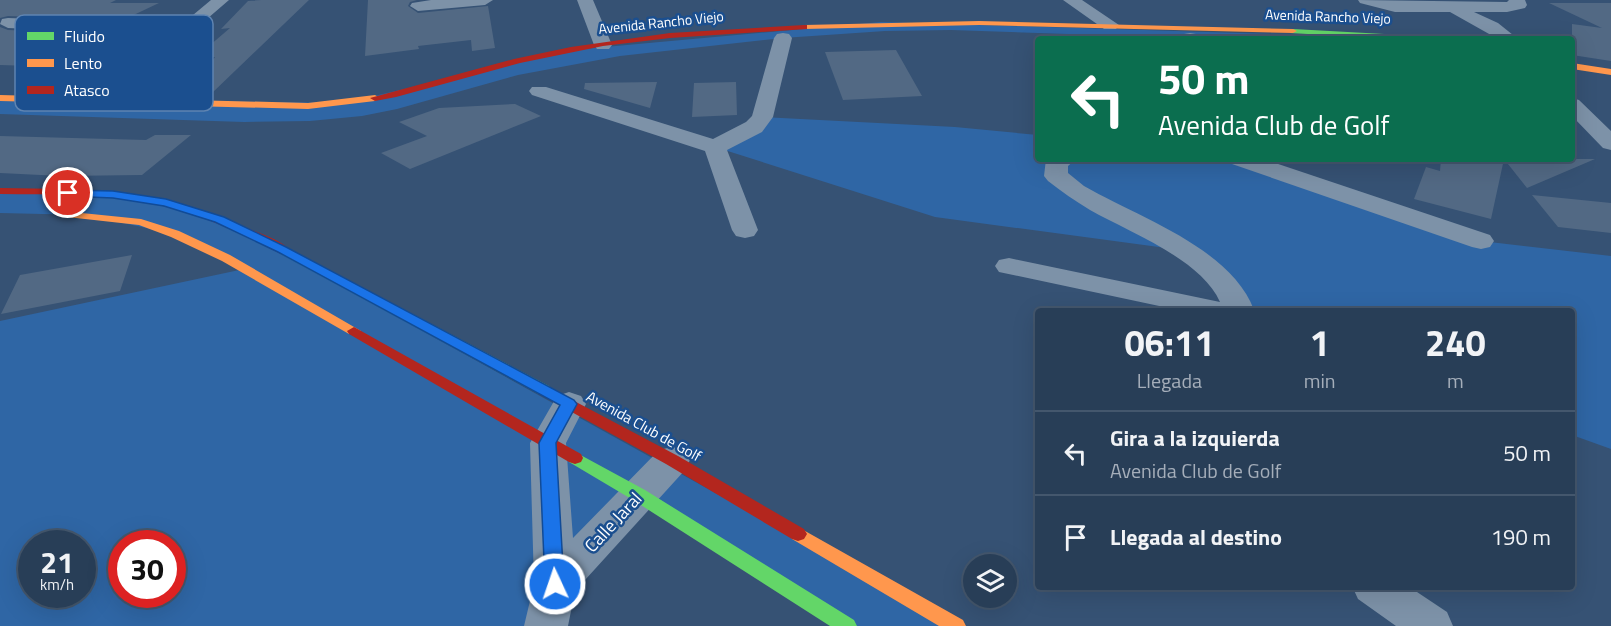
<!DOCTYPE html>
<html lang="es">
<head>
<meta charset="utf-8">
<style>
  body { margin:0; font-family:"Titillium Web",sans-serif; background:#30455d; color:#f1f3f6; height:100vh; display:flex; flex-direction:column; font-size:22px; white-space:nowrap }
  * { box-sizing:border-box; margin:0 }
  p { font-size:20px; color:#a5aeba }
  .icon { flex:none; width:33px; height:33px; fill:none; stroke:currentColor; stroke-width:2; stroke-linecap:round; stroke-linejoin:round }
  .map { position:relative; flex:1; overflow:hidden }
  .sheet { position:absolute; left:1035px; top:308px; width:540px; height:282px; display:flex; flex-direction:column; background:#283e57; border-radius:6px; box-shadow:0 6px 24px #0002,0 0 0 2px #44576d }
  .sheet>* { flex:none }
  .guide { position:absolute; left:1035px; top:36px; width:540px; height:126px; border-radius:6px; box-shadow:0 6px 24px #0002,0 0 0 2px #44576d; background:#0b6e4f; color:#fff; overflow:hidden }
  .buttons { position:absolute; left:963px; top:554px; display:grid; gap:12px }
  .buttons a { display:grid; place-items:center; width:54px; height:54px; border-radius:50%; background:#283e57; box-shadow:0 6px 24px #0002,0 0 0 2px #44576d; font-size:30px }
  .speed { position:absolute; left:18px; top:530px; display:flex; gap:12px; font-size:30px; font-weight:700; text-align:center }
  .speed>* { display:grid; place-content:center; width:78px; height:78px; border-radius:50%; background:#283e57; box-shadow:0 6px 24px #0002,0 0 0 2px #44576d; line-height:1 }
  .speed small { font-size:15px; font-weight:400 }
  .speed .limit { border:9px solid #d22; background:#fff; color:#111 }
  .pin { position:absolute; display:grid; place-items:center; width:51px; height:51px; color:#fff; margin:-26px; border:3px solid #fff; border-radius:50%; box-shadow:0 2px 6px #0007 }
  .me { position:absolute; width:66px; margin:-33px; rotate:357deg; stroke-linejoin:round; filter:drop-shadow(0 0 4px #0008) }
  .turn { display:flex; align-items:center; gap:21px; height:126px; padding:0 24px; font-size:27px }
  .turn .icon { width:78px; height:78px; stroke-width:2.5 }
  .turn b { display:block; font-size:42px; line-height:51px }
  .eta { display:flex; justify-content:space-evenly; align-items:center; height:102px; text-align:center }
  .eta b { font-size:36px; font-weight:700; line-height:42px }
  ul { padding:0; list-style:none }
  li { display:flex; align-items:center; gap:18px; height:84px; padding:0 24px; border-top:2px solid #44576d }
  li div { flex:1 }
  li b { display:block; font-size:22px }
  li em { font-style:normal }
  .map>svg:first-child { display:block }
</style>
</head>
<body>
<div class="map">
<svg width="1611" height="626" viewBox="0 0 1611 626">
  <rect width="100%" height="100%" fill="#365274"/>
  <path fill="#2f66a5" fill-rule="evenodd" d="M 881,22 L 1439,39 L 1215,39 L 951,30 L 885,31 L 783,38 L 620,56 L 518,75 L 397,109 L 362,116 L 310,121 L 244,122 L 0,114 L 0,98 L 344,103 L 572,50 Z
    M 762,117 L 955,127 L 1038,135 L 1038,159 L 1240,159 L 1481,241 L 1611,256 L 1611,449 L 1572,435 L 1572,310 L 1239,310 L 1229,290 L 1181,250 L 935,217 L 715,147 Z
    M 0,191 L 113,195 L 220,219 L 956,626 L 847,626 L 639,495 L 546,626 L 0,626 L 0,321 L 244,269 L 175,234 L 85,215 L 0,213 ZM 32,543 L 82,543 L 82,594 L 32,594 ZM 122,543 L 172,543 L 172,594 L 122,594 Z"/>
  <path fill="#526984" d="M 0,0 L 116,0 L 110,3 L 159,3 L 123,20 L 8,16 L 0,18 Z
    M 261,0 L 309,0 L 211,94 L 189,94 L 215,57 L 195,58 L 230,28 L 221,29 L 248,1 Z
    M 368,0 L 417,0 L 410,2 L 408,6 L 418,13 L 488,6 L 495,48 L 472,51 L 471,40 L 418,46 L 419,49 L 365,56 Z
    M 1549,3 L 1611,3 L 1611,61 L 1572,55 L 1572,24 L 1602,28 Z
    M 0,27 L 8,30 L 96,34 L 31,66 L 0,65 Z
    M 896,50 L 922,96 L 843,100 L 825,52 Z
    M 657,82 L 650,108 L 584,89 L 585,83 Z
    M 736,82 L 737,115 L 692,117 L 694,83 Z
    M 515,104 L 541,116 L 410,169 L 381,153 L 427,136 L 399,122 L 439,108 Z
    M 155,135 L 191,135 L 142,175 L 61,176 L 0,173 L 0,136 L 146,140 Z
    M 1441,159 L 1504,159 L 1491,219 L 1414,199 L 1426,167 L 1440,171 Z
    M 1504,159 L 1595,159 L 1527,188 Z
    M 1532,195 L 1611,203 L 1611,233 L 1558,227 Z
    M 132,255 L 120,291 L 1,314 L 20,275 Z"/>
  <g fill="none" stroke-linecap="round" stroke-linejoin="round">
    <path fill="#7d92a8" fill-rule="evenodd" d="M 211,0 L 229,0 L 107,105 L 93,105 L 90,101 L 93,97 L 169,35 L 8,28 L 0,24 L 2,19 L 8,18 L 181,25 Z
      M 431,0 L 493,0 L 485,5 L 418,11 L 410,6 L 412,3 Z
      M 577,0 L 593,0 L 612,45 L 609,49 L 597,49 L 594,45 Z
      M 1063,0 L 1082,0 L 1119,25 L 1116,29 L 1104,29 Z
      M 1358,0 L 1507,2 L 1509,0 L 1525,0 L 1527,5 L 1525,8 L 1507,12 L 1474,12 L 1498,23 L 1518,39 L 1498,39 L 1450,12 L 1395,12 L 1360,3 Z
      M 783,33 L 789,34 L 792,38 L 773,117 L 762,132 L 727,150 L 758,230 L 754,236 L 745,238 L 736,236 L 732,230 L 705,151 L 532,95 L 529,91 L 532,87 L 546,87 L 713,139 L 746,122 L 752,116 L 774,38 L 777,34 Z
      M 1190,33 L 1196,34 L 1199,39 L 1181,39 L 1184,34 Z
      M 1572,98 L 1579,100 L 1611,131 L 1611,150 L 1603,148 L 1572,116 Z
      M 1046,159 L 1076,159 L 1068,166 L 1068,173 L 1084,186 C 1138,217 1231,248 1254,310 L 1178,310 L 999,272 L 995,266 L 999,260 L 1009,258 L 1220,302 C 1201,259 1129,232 1090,210 C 1075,201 1061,191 1048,181 L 1044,176 Z
      M 1228,159 L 1263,159 L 1490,235 L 1494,241 L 1490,247 L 1481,249 L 1472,247 L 1232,164 Z
      M 569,392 L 581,396 L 586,404 L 566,443 L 573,538 L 659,450 L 672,447 L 685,450 L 690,460 L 685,470 L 575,591 L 568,626 L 524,626 L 534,584 L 530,443 L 557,396 Z
      M 1352,586 L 1408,586 L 1447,612 L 1453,626 L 1396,626 L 1358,599 Z"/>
    <path fill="#63d668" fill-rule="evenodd" d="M 1293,29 L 1439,37 L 1443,39 L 1396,39 L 1290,33 L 1290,29 Z
      M 285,247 L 549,386 L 552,390 L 549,394 L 539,394 L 281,254 L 279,251 Z
      M 575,452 L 645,490 L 854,620 L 857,626 L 830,626 L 633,500 L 569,462 L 567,458 L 569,454 Z"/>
    <path fill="#ff974d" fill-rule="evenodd" d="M 979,21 L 1293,29 L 1297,31 L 1293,33 L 979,25 L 804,29 L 800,27 L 804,25 Z
      M 1572,63 L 1611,69 L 1611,75 L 1572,69 Z
      M 0,95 L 308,103 L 375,95 L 380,98 L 375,101 L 308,109 L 0,101 Z
      M 62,211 L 141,219 L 179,231 L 230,255 L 361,331 L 359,334 L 349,334 L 222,261 L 171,237 L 139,225 L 58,216 L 56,214 Z
      M 798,527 L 963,620 L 966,626 L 939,626 L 792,539 L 789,534 L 792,529 Z"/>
    <path fill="#b3261e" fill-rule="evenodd" d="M 804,25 L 807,25 L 807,29 L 670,38 L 603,46 L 520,63 L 396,97 L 375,101 L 370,98 L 514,59 L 571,47 L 670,33 Z
      M 0,188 C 91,189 162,190 247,228 C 261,234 281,240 291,251 L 285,255 L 281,254 C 238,232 195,211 147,202 C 99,193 49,195 0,194 Z
      M 354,327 L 581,454 L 583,458 L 581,462 L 575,464 L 569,462 L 349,334 L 347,331 Z
      M 544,385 L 678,456 L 804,529 L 807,534 L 804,539 L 798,541 L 792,539 L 666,464 L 539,394 L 536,390 L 539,386 Z"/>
  </g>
  <path fill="#1a73e8" stroke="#114b97" stroke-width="1.5" d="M 68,190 L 113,191 L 166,199 L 224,217 L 286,247 L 574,400 L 577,404 L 556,443 L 564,584 L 561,590 L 555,592 L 548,590 L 545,584 L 539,443 L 560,405 L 278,252 L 215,222 L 164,206 L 113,198 L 64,196 L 64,191 Z"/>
  <g text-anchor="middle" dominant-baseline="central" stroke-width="5" stroke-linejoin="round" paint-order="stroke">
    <g font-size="14" fill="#fff" stroke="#1b4f8f">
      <text transform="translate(1328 16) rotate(2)">Avenida Rancho Viejo</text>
      <text transform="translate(661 22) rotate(-6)">Avenida Rancho Viejo</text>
    </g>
    <g font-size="15" fill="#fff" stroke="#1b4f8f">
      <text transform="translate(644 426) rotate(29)">Avenida Club de Golf</text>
    </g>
    <g font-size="18" fill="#fff" stroke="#1b4f8f">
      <text transform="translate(613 522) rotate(-47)">Calle Jaral</text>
    </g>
  </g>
  <rect x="15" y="15" width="198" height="96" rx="9" fill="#1b4f8f" stroke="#5f84b1" stroke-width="1.5"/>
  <rect x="27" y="32" width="27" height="8" fill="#63d668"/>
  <rect x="27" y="59" width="27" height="8" fill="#ff974d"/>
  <rect x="27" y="86" width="27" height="8" fill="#b3261e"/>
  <g font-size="16" fill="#fff">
    <text x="64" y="42">Fluido</text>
    <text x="64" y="69">Lento</text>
    <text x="64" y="96">Atasco</text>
  </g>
</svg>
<div class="buttons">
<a><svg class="icon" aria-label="layers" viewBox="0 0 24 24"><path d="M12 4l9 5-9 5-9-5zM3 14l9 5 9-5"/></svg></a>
</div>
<div class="speed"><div>21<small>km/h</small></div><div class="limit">30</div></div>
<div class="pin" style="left:68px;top:193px;background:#d93025"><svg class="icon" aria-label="arrive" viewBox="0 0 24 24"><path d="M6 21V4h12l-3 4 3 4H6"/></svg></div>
<svg class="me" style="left:555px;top:584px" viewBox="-20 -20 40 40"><circle r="17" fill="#1a73e8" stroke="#fff" stroke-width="3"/><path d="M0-11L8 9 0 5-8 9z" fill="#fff"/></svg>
<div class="guide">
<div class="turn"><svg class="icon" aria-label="left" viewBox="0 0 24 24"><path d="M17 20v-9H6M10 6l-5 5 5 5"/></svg><div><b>50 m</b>Avenida Club de Golf</div></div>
</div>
<section class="sheet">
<div class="eta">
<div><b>06:11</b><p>Llegada</p></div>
<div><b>1</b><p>min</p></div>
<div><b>240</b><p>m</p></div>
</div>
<ul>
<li><svg class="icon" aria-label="left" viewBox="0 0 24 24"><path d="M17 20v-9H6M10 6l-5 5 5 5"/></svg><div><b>Gira a la izquierda</b><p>Avenida Club de Golf</p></div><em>50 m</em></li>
<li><svg class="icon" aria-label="arrive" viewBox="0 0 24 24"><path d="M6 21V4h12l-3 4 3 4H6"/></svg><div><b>Llegada al destino</b></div><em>190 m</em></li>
</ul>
</section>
</div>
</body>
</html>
